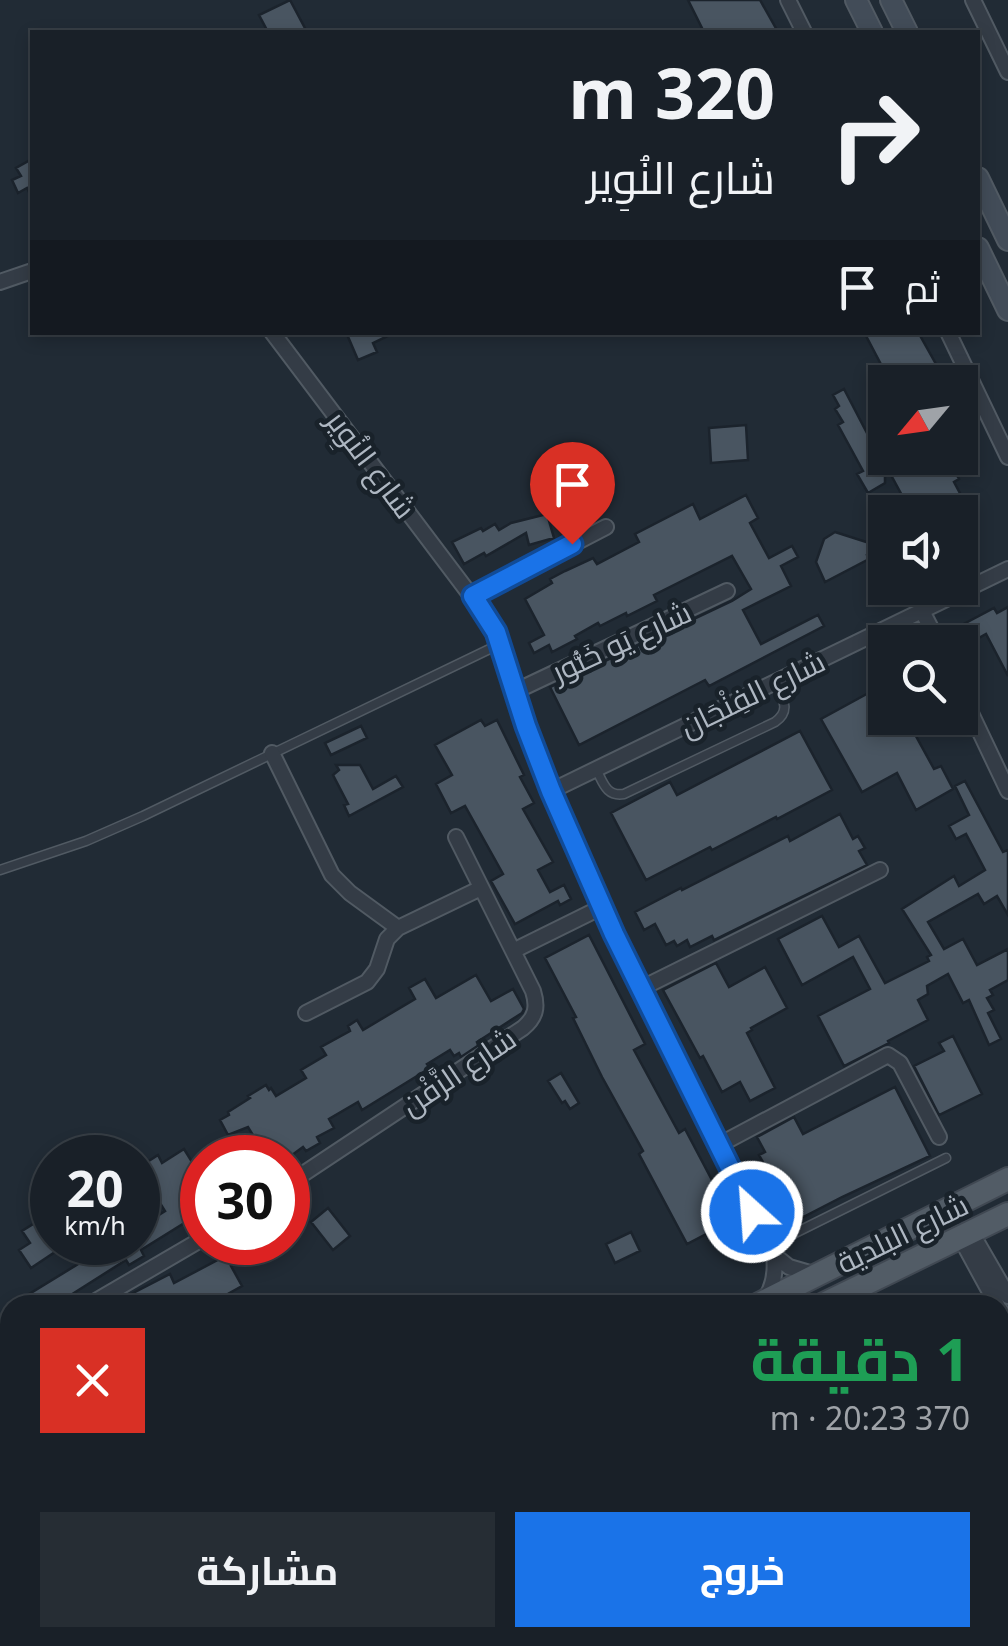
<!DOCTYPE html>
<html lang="ar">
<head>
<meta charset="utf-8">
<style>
  body { margin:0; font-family:"Noto Sans",Cairo,sans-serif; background:#262d34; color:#f1f3f6; direction:rtl; height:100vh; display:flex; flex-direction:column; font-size:38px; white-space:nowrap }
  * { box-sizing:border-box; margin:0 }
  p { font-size:32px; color:#9fa3a8 }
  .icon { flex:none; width:55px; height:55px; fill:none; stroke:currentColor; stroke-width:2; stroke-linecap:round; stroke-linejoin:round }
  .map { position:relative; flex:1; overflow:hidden; direction:ltr }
  .side { position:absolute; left:0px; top:1295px; width:1010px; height:352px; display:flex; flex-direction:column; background:#192028; border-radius:30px 30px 0 0; box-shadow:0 5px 15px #0003,0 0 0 2px #373e45; direction:rtl }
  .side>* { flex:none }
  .hud { position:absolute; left:30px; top:30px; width:950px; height:305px; border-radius:0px; box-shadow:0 5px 15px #0003,0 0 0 2px #373e45; direction:rtl; background:#192028; color:#f1f3f6; overflow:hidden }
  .needle { width:65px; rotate:241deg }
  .buttons { position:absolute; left:868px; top:365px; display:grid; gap:20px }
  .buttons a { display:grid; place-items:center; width:110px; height:110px; border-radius:0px; background:#192028; box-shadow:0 5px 15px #0003,0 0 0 2px #373e45; font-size:50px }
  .speed { position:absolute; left:30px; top:1135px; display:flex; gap:20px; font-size:50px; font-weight:700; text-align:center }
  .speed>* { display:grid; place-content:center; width:130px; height:130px; border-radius:50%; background:#192028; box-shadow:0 5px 15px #0003,0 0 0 2px #373e45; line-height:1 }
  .speed small { font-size:25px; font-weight:400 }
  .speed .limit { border:15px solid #d22; background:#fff; color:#111 }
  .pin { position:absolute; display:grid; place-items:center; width:85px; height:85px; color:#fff; margin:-102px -42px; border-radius:50% 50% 50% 0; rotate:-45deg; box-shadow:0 0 10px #0007 }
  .pin .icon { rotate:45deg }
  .me { position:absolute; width:110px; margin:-55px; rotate:334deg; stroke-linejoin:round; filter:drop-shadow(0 0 8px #0008) }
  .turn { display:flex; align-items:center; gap:35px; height:210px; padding:0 40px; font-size:45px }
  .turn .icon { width:130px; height:130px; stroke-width:2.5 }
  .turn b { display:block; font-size:70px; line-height:85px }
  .then { display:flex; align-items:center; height:95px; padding:0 40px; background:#0003; gap:20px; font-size:38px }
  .round { display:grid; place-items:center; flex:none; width:105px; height:105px; border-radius:0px; background:#262d34 }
  .summary { display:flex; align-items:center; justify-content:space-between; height:170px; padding:0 40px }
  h1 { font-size:60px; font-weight:700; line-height:75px; color:#1e9e55 }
  .cta { display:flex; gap:20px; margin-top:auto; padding:20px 40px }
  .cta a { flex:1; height:115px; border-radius:0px; background:#1a73e8; color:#fff; font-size:40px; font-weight:700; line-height:115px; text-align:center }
  .cta a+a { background:#262d34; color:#f1f3f6 }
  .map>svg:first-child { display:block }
</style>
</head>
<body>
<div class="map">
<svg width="1008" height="1646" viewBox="0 0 1008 1646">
  <rect width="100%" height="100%" fill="#212b35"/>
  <path fill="#495561" stroke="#1b232c" stroke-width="2.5" d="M 290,0 L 307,32 L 268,32 L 259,15 Z
    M 688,0 L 760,0 L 778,32 L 704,32 Z
    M 32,159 L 32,198 L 27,188 L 18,193 L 12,180 L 21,176 L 16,168 Z
    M 346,332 L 396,332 L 373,343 L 377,352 L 358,360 Z
    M 864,332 L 918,332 L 946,382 L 869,382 L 886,374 Z
    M 844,389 L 880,458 L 947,458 L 959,479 L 954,482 L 970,512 L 911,512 L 885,464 L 885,483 L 868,493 L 857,474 L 863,471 L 838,425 L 843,422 L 835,409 L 839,406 L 833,395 Z
    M 746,425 L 748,460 L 711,463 L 709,428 Z
    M 746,495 L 758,518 L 750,523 L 769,558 L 792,546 L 798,557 L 781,566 L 791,586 L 743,610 L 761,644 L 818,615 L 824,626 L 709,686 L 705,680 L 579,745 L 550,687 L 732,601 L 751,589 L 732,556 L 654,595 L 657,601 L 627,616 L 626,613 L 600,626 L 598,623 L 575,636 L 577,639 L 552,652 L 549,645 L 534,653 L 529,643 L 544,635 L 525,599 L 552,583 L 550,579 L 565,571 L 593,558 L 597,564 L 639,542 L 635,534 L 693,504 L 700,519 Z
    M 547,514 L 554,538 L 529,545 L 526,533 L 486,556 L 484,553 L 464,564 L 452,542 L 481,528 L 483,531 L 495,524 L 499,530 L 511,523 Z
    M 835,532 L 882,547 L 867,555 L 869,559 L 825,582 L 816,562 L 824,539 Z
    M 1008,607 L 1008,676 L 986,634 L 970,643 L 960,626 L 994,608 L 997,613 Z
    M 885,684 L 885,718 L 906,718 L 934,769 L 941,766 L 953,789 L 916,810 L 897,773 L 862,792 L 821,719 Z
    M 481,720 L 485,726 L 497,720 L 524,775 L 520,777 L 534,803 L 523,809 L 553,862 L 538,870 L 550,892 L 564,885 L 571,899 L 560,905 L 558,901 L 515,924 L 491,881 L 503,874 L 465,806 L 451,813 L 436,784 L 452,775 L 435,745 Z
    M 361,726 L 367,738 L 331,755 L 325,743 Z
    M 800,731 L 832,790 L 777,819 L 776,817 L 712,850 L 710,847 L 646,880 L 611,813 L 670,782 L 677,795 Z
    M 336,765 L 360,765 L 373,789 L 396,776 L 403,787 L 349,816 L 344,805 L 348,804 L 333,775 L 339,770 Z
    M 965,781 L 1003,852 L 1008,850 L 1008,915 L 997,896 L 984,904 L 978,894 L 928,922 L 944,949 L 963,939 L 977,965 L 1008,949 L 1008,980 L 990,990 L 993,995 L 987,998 L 994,1010 L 988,1013 L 1001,1039 L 989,1045 L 969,1000 L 963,1003 L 948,974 L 927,986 L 928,994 L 918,1000 L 928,1020 L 888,1041 L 889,1043 L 844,1066 L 818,1016 L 870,989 L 853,957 L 802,985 L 778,939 L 822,916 L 839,947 L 859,936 L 885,983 L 929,961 L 927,957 L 931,955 L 902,909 L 954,876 L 959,886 L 985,870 L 966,834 L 956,839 L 949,826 L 969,815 L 955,786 Z
    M 840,814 L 853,839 L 858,836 L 865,848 L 859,851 L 867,865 L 714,940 L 712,936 L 690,947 L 687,940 L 677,946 L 674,941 L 666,945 L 655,924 L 644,930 L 635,912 L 681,888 L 682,890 L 788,836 L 790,841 Z
    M 589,935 L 645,1044 L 634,1050 L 679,1133 L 685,1129 L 733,1220 L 687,1244 L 639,1154 L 643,1151 L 602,1077 L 573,1018 L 576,1017 L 545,958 Z
    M 716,963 L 729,987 L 765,967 L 787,1008 L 751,1028 L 752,1030 L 747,1033 L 775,1088 L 750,1101 L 740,1082 L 722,1092 L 703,1056 L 700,1058 L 663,990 Z
    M 476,975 L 491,1001 L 513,989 L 524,1009 L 522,1013 L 477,1042 L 479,1045 L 461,1057 L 459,1053 L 454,1056 L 450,1050 L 427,1064 L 430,1068 L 362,1110 L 358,1102 L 329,1119 L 334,1128 L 317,1137 L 320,1143 L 306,1151 L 303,1147 L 288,1158 L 267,1158 L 248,1127 L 228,1135 L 220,1120 L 229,1115 L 228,1112 L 250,1098 L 248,1096 L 266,1085 L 269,1090 L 271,1088 L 276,1096 L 306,1078 L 301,1070 L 326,1055 L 321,1047 L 350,1031 L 348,1026 L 357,1020 L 363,1030 L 415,999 L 409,988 L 425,979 L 436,998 Z
    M 953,1036 L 982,1094 L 939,1115 L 914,1066 L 944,1051 L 939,1043 Z
    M 561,1073 L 579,1103 L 570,1109 L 565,1101 L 562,1103 L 548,1081 Z
    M 895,1087 L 930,1156 L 842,1197 L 780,1229 L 775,1221 L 770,1223 L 745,1174 L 764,1164 L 759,1155 L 765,1152 L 757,1137 L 794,1117 L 803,1134 Z
    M 184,1149 L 202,1178 L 202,1212 L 141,1250 L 144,1256 L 129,1265 L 126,1260 L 55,1305 L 32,1305 L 26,1296 L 114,1242 L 138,1242 L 138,1228 L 165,1211 L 150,1187 L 144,1190 L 138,1179 L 138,1168 L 158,1155 L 162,1163 Z
    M 328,1208 L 350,1236 L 333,1250 L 311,1222 Z
    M 46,1216 L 52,1227 L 52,1242 L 70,1242 L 31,1268 L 19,1250 L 30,1243 L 22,1231 Z
    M 631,1232 L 640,1251 L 615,1263 L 606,1244 Z
    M 229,1254 L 235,1264 L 231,1266 L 242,1286 L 208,1305 L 110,1305 L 170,1274 L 174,1283 Z"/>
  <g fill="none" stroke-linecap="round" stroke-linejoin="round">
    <defs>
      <path id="service" d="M 596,769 C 603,782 606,797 624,794 L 775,722 C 792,710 782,698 775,683
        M 0,870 L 86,841 L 143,816 L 500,644
        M 769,1246 L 946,1158"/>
      <path id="minor" d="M 788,0 L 804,32
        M 973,0 L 1008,72
        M 0,282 L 32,271
        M 272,332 L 490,621 L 505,656 L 526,726 L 572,840 L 614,934 L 774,1255 C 776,1272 774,1286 765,1299
        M 948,332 L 1008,457
        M 473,596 L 606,527
        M 922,611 L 938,642
        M 960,690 L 1008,791
        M 516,691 L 727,591
        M 272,753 L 332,875 L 350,893 L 398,928
        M 551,791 L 1008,569
        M 513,951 L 602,907
        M 642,988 L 880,870
        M 306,1013 L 367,982 L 377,969 L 387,939 L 398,928 L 481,888
        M 719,1145 L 888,1055 L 900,1063 L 939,1137
        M 288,1184 L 523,1028 C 536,1017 538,1007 533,991 L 456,837
        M 971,1232 L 1008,1296
        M 960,1237 L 997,1305
        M 774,1255 L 789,1267 L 813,1274
        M 89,1305 L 202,1239
        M 1000,1310 L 1008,1334
        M 0,1353 L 10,1349
        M 1001,1368 L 1008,1383
        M 0,1400 L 10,1419
        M 1000,1610 L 1008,1626
        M 0,1618 L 10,1613
        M 280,1638 L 285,1646
        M 780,1638 L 784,1646
        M 896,1638 L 901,1646
        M 941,1646 L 958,1638"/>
      <path id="secondary" d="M 856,0 L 872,32
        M 891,0 L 907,32
        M 978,178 L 1008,240
        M 978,248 L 1008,310"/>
      <path id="primary" d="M 757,1305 L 1008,1179
        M 822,1305 L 1008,1214
        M 60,1646 L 77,1638
        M 134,1646 L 152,1638"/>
    </defs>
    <use href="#service" stroke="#515a63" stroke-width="11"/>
    <use href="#minor" stroke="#515a63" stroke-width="18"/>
    <use href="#secondary" stroke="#515a63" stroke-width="24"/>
    <use href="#primary" stroke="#404852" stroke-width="26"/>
    <use href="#service" stroke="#343c46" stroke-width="8"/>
    <use href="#minor" stroke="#343c46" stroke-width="14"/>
    <use href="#secondary" stroke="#424c58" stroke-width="20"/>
    <use href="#primary" stroke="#525c66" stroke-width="22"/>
  </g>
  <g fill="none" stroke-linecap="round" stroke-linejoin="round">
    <defs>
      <path id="route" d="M 572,544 L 473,596 L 496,632 L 526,726 L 551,791 L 614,934 L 752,1212"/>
    </defs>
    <use href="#route" stroke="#114b97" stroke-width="25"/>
    <use href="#route" stroke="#1a73e8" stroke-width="18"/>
  </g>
  <g text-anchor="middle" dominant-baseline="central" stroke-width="9" stroke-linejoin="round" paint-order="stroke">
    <g font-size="30" fill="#aeb7c2" stroke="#19222a">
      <text transform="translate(372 464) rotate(53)">شارع النُوِير</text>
      <text transform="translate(621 641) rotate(-25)">شارع يَو خَنُّور</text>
      <text transform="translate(752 693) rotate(-26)">شارع الفِنْجَان</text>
      <text transform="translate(458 1071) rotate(-34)">شارع الزَّفْن</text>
      <text transform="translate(902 1233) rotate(-26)">شارع البلدية</text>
    </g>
  </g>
</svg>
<div class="buttons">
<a><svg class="needle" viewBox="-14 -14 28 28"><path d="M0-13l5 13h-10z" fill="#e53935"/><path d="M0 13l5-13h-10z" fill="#9fa3a8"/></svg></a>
<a><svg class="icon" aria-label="sound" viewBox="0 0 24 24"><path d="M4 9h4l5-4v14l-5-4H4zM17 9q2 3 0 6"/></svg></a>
<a><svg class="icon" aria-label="search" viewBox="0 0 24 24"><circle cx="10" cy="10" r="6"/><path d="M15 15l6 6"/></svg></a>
</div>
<div class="speed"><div>20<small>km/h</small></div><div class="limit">30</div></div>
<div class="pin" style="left:572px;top:544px;background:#d93025"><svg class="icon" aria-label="arrive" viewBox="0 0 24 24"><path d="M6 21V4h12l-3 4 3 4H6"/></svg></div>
<svg class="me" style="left:752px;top:1212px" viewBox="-20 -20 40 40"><circle r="17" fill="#1a73e8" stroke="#fff" stroke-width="3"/><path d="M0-11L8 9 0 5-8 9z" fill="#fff"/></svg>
<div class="hud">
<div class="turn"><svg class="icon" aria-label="right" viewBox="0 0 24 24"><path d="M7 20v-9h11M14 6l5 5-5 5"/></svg><div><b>320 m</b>شارع النُوِير</div></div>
<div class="then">ثم<svg class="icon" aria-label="arrive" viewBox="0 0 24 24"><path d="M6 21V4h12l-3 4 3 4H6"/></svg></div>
</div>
<section class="side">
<div class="summary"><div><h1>1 دقيقة</h1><p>370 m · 20:23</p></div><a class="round" style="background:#d93025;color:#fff"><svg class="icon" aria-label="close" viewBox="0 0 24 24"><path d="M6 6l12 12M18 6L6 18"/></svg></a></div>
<div class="cta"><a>خروج</a><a>مشاركة</a></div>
</section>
</div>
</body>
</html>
